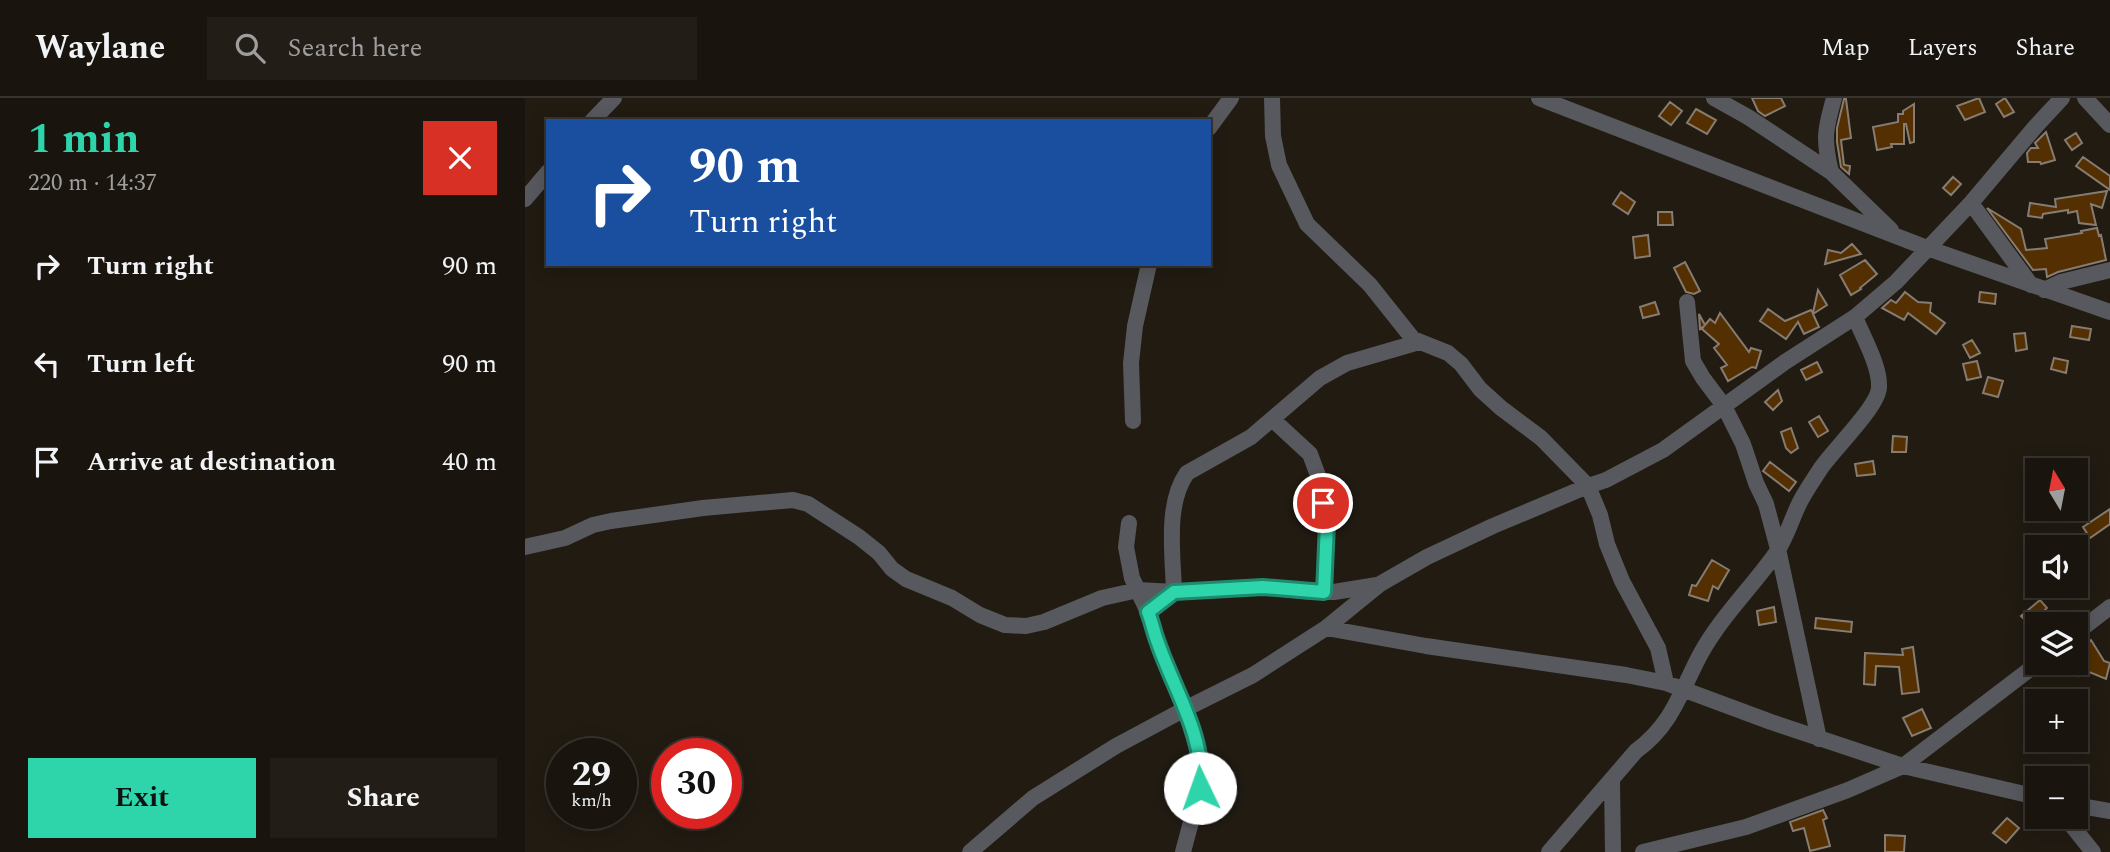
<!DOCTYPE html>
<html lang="en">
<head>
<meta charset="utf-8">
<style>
  body { margin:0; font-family:Spectral,serif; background:#221d17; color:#f1f3f6; height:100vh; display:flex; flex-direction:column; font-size:26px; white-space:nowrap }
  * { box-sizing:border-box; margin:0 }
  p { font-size:23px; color:#9f9e9e }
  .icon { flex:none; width:38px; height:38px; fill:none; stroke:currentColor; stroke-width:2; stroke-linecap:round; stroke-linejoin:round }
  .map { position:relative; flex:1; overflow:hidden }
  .drawer { display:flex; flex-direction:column; background:#19140e; width:525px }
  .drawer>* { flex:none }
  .hud { position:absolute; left:21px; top:21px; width:665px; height:147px; border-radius:0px; box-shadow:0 4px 18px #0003,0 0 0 2px #37332e; background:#1a4fa0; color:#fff; overflow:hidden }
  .needle { width:46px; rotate:350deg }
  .controls { position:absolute; left:1500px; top:360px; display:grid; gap:14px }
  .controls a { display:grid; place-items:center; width:63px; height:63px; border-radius:0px; background:#19140e; box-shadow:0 4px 18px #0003,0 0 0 2px #37332e; font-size:35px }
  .speed { position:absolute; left:21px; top:640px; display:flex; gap:14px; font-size:35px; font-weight:700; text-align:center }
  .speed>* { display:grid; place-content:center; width:91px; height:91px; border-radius:50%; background:#19140e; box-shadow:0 4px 18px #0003,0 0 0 2px #37332e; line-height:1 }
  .speed small { font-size:18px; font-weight:400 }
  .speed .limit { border:10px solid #d22; background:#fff; color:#111 }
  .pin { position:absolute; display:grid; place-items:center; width:60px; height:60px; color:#fff; margin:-30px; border:4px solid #fff; border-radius:50%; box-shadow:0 2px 7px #0007 }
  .me { position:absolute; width:77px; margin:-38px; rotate:357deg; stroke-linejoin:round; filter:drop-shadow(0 0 5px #0008) }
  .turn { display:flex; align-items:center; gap:24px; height:147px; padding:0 28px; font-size:32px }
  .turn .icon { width:91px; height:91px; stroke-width:2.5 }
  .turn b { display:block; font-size:49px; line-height:60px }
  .round { display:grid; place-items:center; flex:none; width:74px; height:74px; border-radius:0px; background:#221d17 }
  .head { display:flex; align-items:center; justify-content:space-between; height:119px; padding:0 28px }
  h1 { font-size:42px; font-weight:700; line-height:52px; color:#2ed4aa }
  .primary-button { display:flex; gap:14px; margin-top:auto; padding:14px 28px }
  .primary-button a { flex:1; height:80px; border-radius:0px; background:#2ed4aa; color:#111; font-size:28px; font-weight:700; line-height:80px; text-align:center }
  .primary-button a+a { background:#221d17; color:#f1f3f6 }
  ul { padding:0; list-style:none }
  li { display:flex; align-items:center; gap:21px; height:98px; padding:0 28px }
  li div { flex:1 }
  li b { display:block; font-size:26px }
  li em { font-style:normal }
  header { display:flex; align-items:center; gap:42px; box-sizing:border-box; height:98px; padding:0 35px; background:#19140e; border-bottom:2px solid #37332e }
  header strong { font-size:33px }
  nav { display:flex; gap:38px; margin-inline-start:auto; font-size:24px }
  .search { width:490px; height:63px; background:#221d17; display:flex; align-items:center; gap:18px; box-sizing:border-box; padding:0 24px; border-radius:0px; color:#9f9e9e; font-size:26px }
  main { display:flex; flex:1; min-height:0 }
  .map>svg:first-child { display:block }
</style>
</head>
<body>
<header>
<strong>Waylane</strong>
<div class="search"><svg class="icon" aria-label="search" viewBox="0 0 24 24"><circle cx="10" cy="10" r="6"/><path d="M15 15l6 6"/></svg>Search here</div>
<nav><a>Map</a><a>Layers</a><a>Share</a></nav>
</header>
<main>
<section class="drawer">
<div class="head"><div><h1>1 min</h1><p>220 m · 14:37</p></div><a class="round" style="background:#d93025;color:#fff"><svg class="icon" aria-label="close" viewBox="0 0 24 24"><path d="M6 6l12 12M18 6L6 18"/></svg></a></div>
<ul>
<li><svg class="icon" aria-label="right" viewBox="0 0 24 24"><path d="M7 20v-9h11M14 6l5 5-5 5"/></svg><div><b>Turn right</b></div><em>90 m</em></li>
<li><svg class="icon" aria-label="left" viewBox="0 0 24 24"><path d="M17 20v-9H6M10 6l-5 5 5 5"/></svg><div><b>Turn left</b></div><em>90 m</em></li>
<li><svg class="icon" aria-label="arrive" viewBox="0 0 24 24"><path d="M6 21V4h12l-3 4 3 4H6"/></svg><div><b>Arrive at destination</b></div><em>40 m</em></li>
</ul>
<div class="primary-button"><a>Exit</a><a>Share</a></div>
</section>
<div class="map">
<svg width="1585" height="754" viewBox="0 0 1585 754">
  <rect width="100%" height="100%" fill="#211b12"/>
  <path fill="#532f01" stroke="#867c72" stroke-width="2" d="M 1227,0 L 1256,0 L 1260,8 L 1240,18 L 1233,13 Z
    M 1454,0 L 1460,14 L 1440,22 L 1432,8 Z
    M 1480,0 L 1489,14 L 1479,19 L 1471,6 Z
    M 1319,1 L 1321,1 L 1326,40 L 1316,42 L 1319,67 L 1325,68 L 1324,76 L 1316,69 L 1312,44 L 1312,30 Z
    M 1145,4 L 1157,13 L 1146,27 L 1134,18 Z
    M 1389,6 L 1389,44 L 1385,45 L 1381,26 L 1379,26 L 1379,46 L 1366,46 L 1367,49 L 1352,52 L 1348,29 L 1373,24 L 1373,16 L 1378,16 L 1378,13 Z
    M 1171,11 L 1191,22 L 1182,36 L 1162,25 Z
    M 1521,34 L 1530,62 L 1516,66 L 1515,64 L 1503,64 L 1502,55 L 1506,50 L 1513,50 L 1510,45 Z
    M 1551,35 L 1557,45 L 1547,52 L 1540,42 Z
    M 1558,59 L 1585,78 L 1585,92 L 1551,68 Z
    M 1428,79 L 1436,86 L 1426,97 L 1418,90 Z
    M 1582,93 L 1577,110 L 1566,106 L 1571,127 L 1554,125 L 1552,113 L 1543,115 L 1543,112 L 1518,116 L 1517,120 L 1503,118 L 1505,105 L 1531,109 L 1530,101 Z
    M 1096,94 L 1110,104 L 1103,116 L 1088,106 Z
    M 1462,110 L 1496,131 L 1501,152 L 1522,150 L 1520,141 L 1557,135 L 1556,133 L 1572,130 L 1574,138 L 1576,137 L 1581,162 L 1533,174 L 1522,179 L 1521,171 L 1508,172 Z
    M 1133,114 L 1147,114 L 1148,127 L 1133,127 Z
    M 1123,137 L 1125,158 L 1110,160 L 1108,139 Z
    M 1327,146 L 1336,156 L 1300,166 L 1303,152 L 1316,155 Z
    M 1340,162 L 1352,176 L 1335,190 L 1336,191 L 1326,197 L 1315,177 Z
    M 1160,164 L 1175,193 L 1169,196 L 1161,194 L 1149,170 Z
    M 1293,192 L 1302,207 L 1288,216 L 1294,229 L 1279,236 L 1273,224 L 1261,241 L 1235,223 L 1243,211 L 1260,223 L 1286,212 L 1288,215 Z
    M 1380,194 L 1393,204 L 1406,205 L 1405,214 L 1420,225 L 1411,236 L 1383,215 L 1379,222 L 1357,210 L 1366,202 L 1371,205 Z
    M 1455,194 L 1471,196 L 1470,206 L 1454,204 Z
    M 1130,204 L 1134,216 L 1118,220 L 1115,209 Z
    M 1195,215 L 1224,254 L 1226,250 L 1236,253 L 1231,270 L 1227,269 L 1203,283 L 1196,270 L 1202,267 L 1189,250 L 1194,246 L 1177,231 L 1179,228 L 1175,231 L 1174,216 L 1180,227 L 1185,221 L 1190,225 Z
    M 1547,228 L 1566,231 L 1564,242 L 1545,239 Z
    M 1500,235 L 1502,251 L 1491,253 L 1489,236 Z
    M 1447,242 L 1455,255 L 1445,260 L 1438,247 Z
    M 1529,260 L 1543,263 L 1541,275 L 1526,271 Z
    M 1452,263 L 1456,279 L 1442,282 L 1438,266 Z
    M 1292,264 L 1297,274 L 1281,282 L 1276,272 Z
    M 1463,279 L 1478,283 L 1473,299 L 1458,295 Z
    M 1253,292 L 1257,303 L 1248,312 L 1240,304 Z
    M 1294,318 L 1303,333 L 1293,339 L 1284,324 Z
    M 1266,330 L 1273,350 L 1266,355 L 1261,350 L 1256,334 Z
    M 1368,338 L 1382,339 L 1381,354 L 1367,354 Z
    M 1348,363 L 1350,376 L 1332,378 L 1330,366 Z
    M 1245,364 L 1271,384 L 1264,393 L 1238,373 Z
    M 1585,411 L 1585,426 L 1565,440 L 1558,429 Z
    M 1187,462 L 1204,472 L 1193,491 L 1188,488 L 1183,503 L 1164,497 L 1167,487 L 1171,488 Z
    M 1515,502 L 1522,510 L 1504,526 L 1496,518 Z
    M 1249,509 L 1251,524 L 1234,527 L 1232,513 Z
    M 1291,520 L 1327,524 L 1326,534 L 1290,530 Z
    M 1566,542 L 1579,563 L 1585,565 L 1581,581 L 1562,573 L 1554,578 L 1547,565 L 1550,565 L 1550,551 Z
    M 1388,549 L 1394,594 L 1377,596 L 1374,569 L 1351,568 L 1350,587 L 1339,586 L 1340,555 L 1378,557 L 1377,551 Z
    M 1397,611 L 1406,630 L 1387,638 L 1378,620 Z
    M 1298,712 L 1302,720 L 1298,722 L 1305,748 L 1285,753 L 1279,730 L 1268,733 L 1265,724 Z
    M 1482,720 L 1494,730 L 1481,745 L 1468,735 Z
    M 1360,737 L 1380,738 L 1379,754 L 1360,754 Z"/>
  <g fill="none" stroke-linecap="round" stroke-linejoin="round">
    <path stroke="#57595e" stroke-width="16" d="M 747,0 L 748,38 L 754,67 L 782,126 L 845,187 L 888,241 L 923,255 L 936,266 L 955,291 L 976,310 L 1016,340 L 1063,388 L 1075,417 L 1082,446 L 1097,483 L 1133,550 L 1141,585
      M 1014,0 L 1402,150 L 1585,214
      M 1189,0 L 1223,19 L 1306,74 L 1366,132
      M 1560,0 L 1585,27
      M 67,23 L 89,0
      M 684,30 L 706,0
      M 1306,74 C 1298,41 1300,32 1309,0
      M 0,101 L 23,74
      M 1446,105 L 1506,187
      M 1519,192 L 1536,184 L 1585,172
      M 1162,204 L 1168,263 L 1178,280 L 1199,308 L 1218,346 L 1231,385 L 1241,406 L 1253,451 L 1294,641
      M 747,321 L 785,356 L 795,383 L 802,426 L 799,494
      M 608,323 L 606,265 L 610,228 L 624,166
      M 604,425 L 601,449 L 607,480 L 623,514 L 633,546 L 660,611 L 671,647 L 677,673 L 675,690 L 658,754
      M 0,449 L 40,440 L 68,427 L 86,423 L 178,410 L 268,402 L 283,406 L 334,439 L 354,455 L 367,471 L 381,481 L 427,500 L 455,517 L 480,527 L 501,528 L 519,524 L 577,500 L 613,492 L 649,494 L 738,489 L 786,494 L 809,494 L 852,487
      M 649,494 C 648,457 640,406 662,375 L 726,339 L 795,280 L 822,265 L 894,244
      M 801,530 L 901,548 L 1101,577 L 1141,585 L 1246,624 L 1378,668 L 1512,699
      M 1550,536 L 1585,509
      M 1087,682 L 1088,754
      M 1550,707 L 1585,713
      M 1540,719 L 1568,754
      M 445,754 L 508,700 L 591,648 L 660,611 L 728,577 L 801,530 L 855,486 L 902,459 L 968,428 L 1063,388 L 1081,382 L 1138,352 L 1260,264 L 1330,219 L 1371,184 L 1446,105 L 1511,28 L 1537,0
      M 1024,754 L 1111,653 C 1147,627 1155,595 1175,557 C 1195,520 1227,489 1251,455 C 1262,439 1267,419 1276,402 C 1282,391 1289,381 1296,370 C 1308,352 1354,308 1354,289 C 1355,268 1338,239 1330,219
      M 1118,754 L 1221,729 L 1323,692 L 1378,668 L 1513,565"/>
  </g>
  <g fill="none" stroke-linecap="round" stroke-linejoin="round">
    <defs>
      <path id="route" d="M 675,690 C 681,640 649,592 633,545 C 629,535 627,524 623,514 L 649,494 L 738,489 L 799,494 L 802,426 L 798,405"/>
    </defs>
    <use href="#route" stroke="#1e8a6e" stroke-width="18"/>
    <use href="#route" stroke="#2ed4aa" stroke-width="12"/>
  </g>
</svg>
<div class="controls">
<a><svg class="needle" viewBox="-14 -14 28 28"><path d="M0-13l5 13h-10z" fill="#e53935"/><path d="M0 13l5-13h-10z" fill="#9f9e9e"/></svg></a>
<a><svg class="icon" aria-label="sound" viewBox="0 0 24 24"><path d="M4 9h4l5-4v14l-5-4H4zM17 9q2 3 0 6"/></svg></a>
<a><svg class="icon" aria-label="layers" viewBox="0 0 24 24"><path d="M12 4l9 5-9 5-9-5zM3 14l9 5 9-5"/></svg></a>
<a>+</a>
<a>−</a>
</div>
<div class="speed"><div>29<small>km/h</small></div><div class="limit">30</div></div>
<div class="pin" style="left:798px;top:405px;background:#d93025"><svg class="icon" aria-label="arrive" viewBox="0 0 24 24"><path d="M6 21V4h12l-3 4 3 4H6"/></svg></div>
<svg class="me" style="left:675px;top:690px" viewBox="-20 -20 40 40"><circle r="19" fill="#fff"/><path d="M0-13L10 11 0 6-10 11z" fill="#2ed4aa"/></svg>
<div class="hud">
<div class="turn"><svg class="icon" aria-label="right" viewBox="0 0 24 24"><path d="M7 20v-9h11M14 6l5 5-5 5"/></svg><div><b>90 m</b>Turn right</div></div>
</div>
</div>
</main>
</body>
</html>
